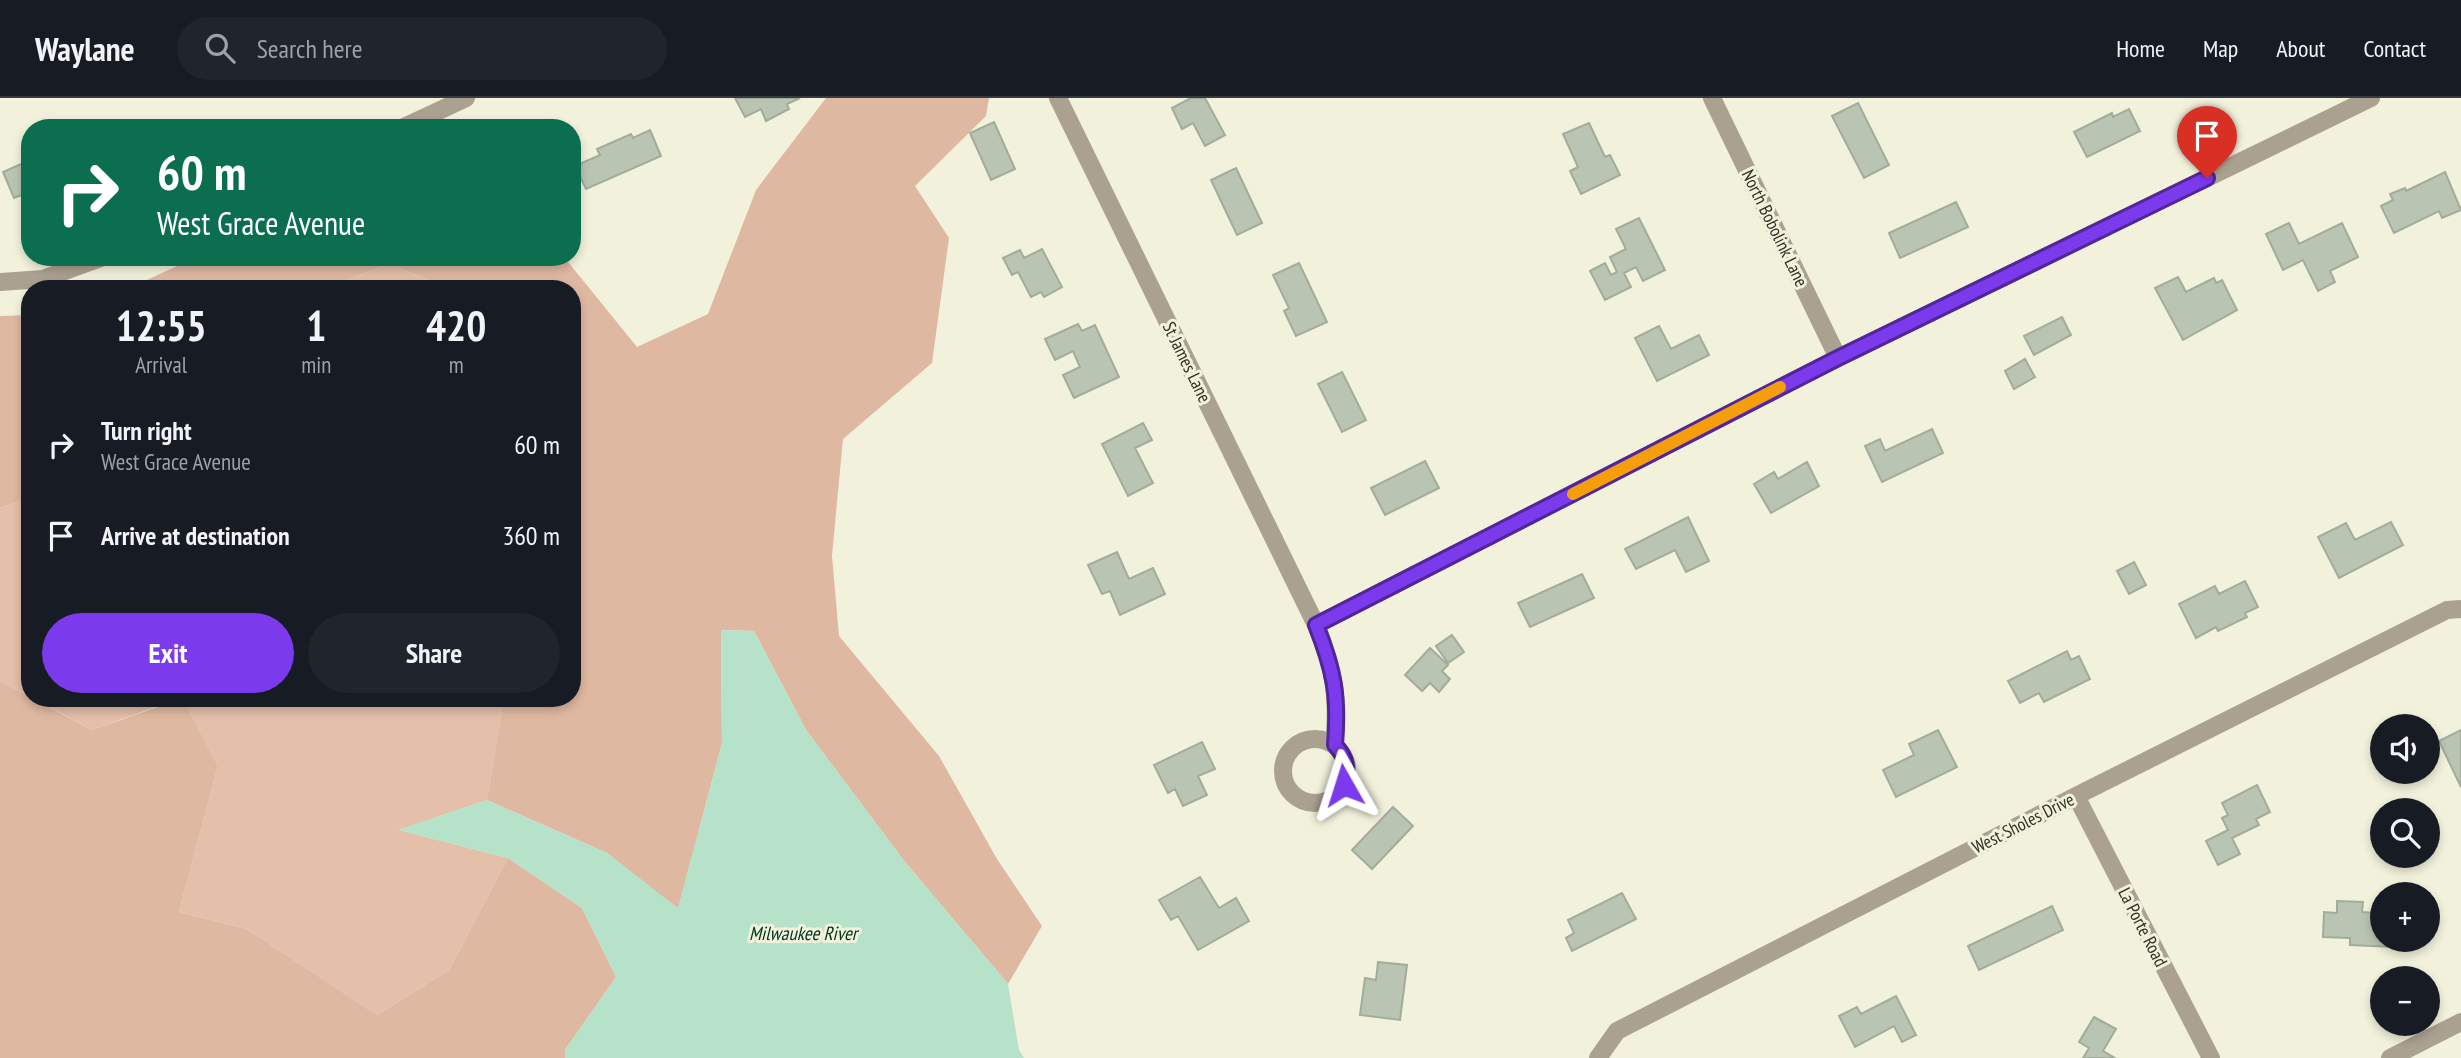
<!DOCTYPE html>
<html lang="en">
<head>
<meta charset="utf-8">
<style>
  body { margin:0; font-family:"PT Sans Narrow",sans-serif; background:#20242c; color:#f1f3f6; height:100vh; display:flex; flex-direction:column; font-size:26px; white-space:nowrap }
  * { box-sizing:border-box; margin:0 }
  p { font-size:23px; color:#9ea1a6 }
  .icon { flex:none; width:38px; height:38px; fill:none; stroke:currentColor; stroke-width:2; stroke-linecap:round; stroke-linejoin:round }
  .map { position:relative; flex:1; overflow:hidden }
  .details { position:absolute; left:21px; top:182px; width:560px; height:427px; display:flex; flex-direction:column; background:#171b24; border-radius:28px; box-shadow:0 4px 10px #0003 }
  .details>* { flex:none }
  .guide { position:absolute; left:21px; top:21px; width:560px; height:147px; border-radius:28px; box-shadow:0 4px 10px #0003; background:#0b6e4f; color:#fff; overflow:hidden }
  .buttons { position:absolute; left:2370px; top:616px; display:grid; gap:14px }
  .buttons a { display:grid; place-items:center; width:70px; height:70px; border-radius:50%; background:#171b24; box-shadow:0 4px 10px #0003; font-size:35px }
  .pin { position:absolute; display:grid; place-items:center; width:60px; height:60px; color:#fff; margin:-72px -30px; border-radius:50% 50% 50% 0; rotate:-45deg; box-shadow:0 0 7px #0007 }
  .pin .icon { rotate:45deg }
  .me { position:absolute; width:77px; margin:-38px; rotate:354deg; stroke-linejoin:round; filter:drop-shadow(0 0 5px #0008) }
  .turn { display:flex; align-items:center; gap:24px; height:147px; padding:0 21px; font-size:32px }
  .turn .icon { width:91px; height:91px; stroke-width:2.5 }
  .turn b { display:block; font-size:49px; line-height:60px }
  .eta { display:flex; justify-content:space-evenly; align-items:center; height:119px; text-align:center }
  .eta b { font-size:42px; font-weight:600; line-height:49px }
  .button { display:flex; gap:14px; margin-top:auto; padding:14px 21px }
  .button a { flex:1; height:80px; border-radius:42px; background:#7c3aed; color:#fff; font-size:28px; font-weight:600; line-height:80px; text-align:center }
  .button a+a { background:#20242c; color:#f1f3f6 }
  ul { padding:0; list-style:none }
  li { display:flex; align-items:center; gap:21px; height:91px; padding:0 21px }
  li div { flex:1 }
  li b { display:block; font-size:26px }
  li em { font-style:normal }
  header { display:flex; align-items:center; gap:42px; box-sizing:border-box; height:98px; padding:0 35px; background:#171b24; border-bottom:2px solid #363941 }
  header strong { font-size:33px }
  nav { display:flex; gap:38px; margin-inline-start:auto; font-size:24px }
  .search { width:490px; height:63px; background:#20242c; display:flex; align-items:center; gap:18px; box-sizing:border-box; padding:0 24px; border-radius:38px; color:#9ea1a6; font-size:26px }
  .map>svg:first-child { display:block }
</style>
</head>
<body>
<header>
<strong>Waylane</strong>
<div class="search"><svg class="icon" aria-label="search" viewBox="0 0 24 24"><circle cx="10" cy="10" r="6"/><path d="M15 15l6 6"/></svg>Search here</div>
<nav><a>Home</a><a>Map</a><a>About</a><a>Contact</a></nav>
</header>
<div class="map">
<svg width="2461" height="960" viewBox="0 0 2461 960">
  <rect width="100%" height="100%" fill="#f2f2dc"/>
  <path fill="#e4bfa9" d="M 389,166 L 452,191 L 321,191 Z
    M 23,402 L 30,405 L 30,599 L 0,583 L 0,410 Z
    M 33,600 L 180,600 L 92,632 Z
    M 183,600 L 504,600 L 487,702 L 399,732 L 508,760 L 449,872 L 377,917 L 247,831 L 179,814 L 218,668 Z"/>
  <path fill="#dfb8a1" d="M 826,0 L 989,0 L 986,18 L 915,88 L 949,140 L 932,265 L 843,341 L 832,458 L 839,538 L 939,658 L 997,761 L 1042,828 L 1008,886 L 905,764 L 806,632 L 754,533 L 721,532 L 722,645 L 678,811 L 607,755 L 487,702 L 504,600 L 572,600 L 572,191 L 452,191 L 389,166 L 321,191 L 127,191 L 197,159 L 564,159 L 637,249 L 708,216 L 756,92 Z
    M 30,217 L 30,405 L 23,402 L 0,410 L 0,218 Z
    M 0,583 L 92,632 L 183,600 L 218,668 L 179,814 L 247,831 L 377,917 L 449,872 L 508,760 L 582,810 L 616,879 L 565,952 L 565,960 L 0,960 Z"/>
  <path fill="#b7e2ca" d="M 721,532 L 754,533 L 806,632 L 905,764 L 1008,886 L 1019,952 L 1024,960 L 565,960 L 565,952 L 616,879 L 582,810 L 508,760 L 398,732 L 487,702 L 607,755 L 678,810 L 722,645 Z"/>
  <path fill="#b9c5b2" stroke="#a1ac9a" stroke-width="2" d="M 735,0 L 800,0 L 787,6 L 789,11 L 766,23 L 761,11 L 745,19 Z
    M 1191,0 L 1205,0 L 1225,37 L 1205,48 L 1193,25 L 1182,31 L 1172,10 Z
    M 1858,5 L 1889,67 L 1864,80 L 1832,18 Z
    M 2129,11 L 2140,33 L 2087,59 L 2074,34 L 2112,15 L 2113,19 Z
    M 994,24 L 1015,71 L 991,82 L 970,35 Z
    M 1589,25 L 1605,59 L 1610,57 L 1620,77 L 1581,96 L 1570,73 L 1578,69 L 1563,36 Z
    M 650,32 L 661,58 L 586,91 L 575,68 L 600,57 L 597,51 L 631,36 L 633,40 Z
    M 30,62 L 30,94 L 14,100 L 3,74 Z
    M 1236,70 L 1262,125 L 1237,137 L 1211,82 Z
    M 2445,74 L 2461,112 L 2442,120 L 2439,113 L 2394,135 L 2381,108 L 2393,102 L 2390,96 L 2405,90 L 2406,93 Z
    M 1956,104 L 1968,129 L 1900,160 L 1889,135 Z
    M 1639,120 L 1665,172 L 1643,183 L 1636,169 L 1624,175 L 1631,189 L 1605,202 L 1590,173 L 1605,165 L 1611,177 L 1617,174 L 1610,159 L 1626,151 L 1616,131 Z
    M 2289,125 L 2299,146 L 2342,125 L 2358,159 L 2330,173 L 2335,184 L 2318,193 L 2303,162 L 2283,172 L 2266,136 Z
    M 1042,151 L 1062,189 L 1044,199 L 1041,194 L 1031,199 L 1018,174 L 1012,177 L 1003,160 L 1020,152 L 1024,160 Z
    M 1299,165 L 1327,224 L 1296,238 L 1284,213 L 1289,210 L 1273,177 Z
    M 2178,179 L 2186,194 L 2214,180 L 2216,185 L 2222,182 L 2237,212 L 2183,242 L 2155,190 Z
    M 2062,219 L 2071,237 L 2034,257 L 2024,238 Z
    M 1078,226 L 1082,233 L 1095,227 L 1119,279 L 1074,300 L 1063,277 L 1080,269 L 1073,253 L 1055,262 L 1045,241 Z
    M 1659,228 L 1671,251 L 1699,237 L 1709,257 L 1657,283 L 1635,240 Z
    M 2025,261 L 2035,279 L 2014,291 L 2005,273 Z
    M 1342,274 L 1366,322 L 1342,334 L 1318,286 Z
    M 1143,325 L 1152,342 L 1135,350 L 1153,385 L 1128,398 L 1102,346 Z
    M 1932,331 L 1943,355 L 1882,384 L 1865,348 L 1880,341 L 1885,353 Z
    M 1425,363 L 1439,390 L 1385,417 L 1371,390 Z
    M 1807,364 L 1819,388 L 1771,415 L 1754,386 L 1774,374 L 1778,381 Z
    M 1688,419 L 1709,463 L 1686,474 L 1675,452 L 1636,471 L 1625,451 Z
    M 2391,424 L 2403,447 L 2339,480 L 2318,439 L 2346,425 L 2355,442 Z
    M 1117,454 L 1129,481 L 1153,470 L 1165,496 L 1120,517 L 1110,493 L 1102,496 L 1088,467 Z
    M 2134,464 L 2146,487 L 2129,496 L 2117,473 Z
    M 1582,476 L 1594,500 L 1530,529 L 1518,505 Z
    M 2245,483 L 2258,509 L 2245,515 L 2247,519 L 2218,533 L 2216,529 L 2196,540 L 2179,506 L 2215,488 L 2219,496 Z
    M 1452,537 L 1464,554 L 1448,565 L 1436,548 Z
    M 1430,550 L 1448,567 L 1442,573 L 1450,581 L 1439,594 L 1430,585 L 1422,593 L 1405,577 Z
    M 2067,553 L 2071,562 L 2079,558 L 2090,581 L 2044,604 L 2039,595 L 2020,605 L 2008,583 Z
    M 1938,632 L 1957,669 L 1896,699 L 1883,672 L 1914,657 L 1909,646 Z
    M 2461,632 L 2461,689 L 2439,643 Z
    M 1202,644 L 1215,671 L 1198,678 L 1207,697 L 1183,708 L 1175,691 L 1168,695 L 1154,667 Z
    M 2257,687 L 2270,714 L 2256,721 L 2259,727 L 2232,740 L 2240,756 L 2218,767 L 2206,743 L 2228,732 L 2222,720 L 2228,717 L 2222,705 Z
    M 1393,709 L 1413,728 L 1372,771 L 1352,752 Z
    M 1200,779 L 1219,810 L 1236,800 L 1249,823 L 1198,852 L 1178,818 L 1171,822 L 1159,802 Z
    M 1622,795 L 1636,821 L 1572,853 L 1566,840 L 1574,835 L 1568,822 Z
    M 2337,803 L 2363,804 L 2362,814 L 2375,815 L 2376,803 L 2382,804 L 2382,842 L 2396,842 L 2395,849 L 2350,847 L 2350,840 L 2323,839 L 2324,814 L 2337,815 Z
    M 2052,808 L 2063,832 L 1979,872 L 1968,848 Z
    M 1378,864 L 1407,867 L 1400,922 L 1360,917 L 1365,880 L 1376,882 Z
    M 1896,898 L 1916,937 L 1902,944 L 1894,928 L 1855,949 L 1839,918 L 1857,909 L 1861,916 Z
    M 2094,919 L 2116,931 L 2103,953 L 2115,960 L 2083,960 L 2089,950 L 2079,944 Z"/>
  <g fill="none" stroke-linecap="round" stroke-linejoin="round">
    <path stroke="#aba191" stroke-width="18" d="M 1058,0 L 1316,527 C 1334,572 1339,598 1334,647
      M 1712,0 L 1838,260
      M 402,30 L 466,0
      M 0,184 L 43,181 L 103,159
      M 1316,527 L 1838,260 L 2371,0
      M1283 673a32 32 0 1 1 64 0a32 32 0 1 1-64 0Z
      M 2076,698 L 2211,960
      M 1598,960 L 1617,933 L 2076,698 L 2447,512 L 2461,511
      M 2390,960 L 2461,924"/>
  </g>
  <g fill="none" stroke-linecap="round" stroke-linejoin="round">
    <defs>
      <path id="route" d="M 1344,687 C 1349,670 1346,659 1335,647 C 1339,598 1334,572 1316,527 L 1838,260 L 2207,80"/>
    </defs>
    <use href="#route" stroke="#51269a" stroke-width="18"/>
    <use href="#route" stroke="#7c3aed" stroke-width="12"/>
    <path stroke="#f59e0b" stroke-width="12" d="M 1573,396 L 1780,289"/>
  </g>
  <g text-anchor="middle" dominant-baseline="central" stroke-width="6" stroke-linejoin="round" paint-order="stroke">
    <g font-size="18" fill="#2f2f27" stroke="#f2f2dc">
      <text transform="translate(1775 130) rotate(64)">North Bobolink Lane</text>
      <text transform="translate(1187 264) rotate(64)">St James Lane</text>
      <text transform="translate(2023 725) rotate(-27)">West Sholes Drive</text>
      <text transform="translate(2143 829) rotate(63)">La Porte Road</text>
    </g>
    <g font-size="19" font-style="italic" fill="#003721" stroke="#f2f2dc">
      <text x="803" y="835">Milwaukee River</text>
    </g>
  </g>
</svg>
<div class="buttons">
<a><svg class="icon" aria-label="sound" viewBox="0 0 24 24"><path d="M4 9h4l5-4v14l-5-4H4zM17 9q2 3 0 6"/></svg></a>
<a><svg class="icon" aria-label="search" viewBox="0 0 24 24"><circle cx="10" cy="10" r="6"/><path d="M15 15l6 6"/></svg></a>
<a>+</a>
<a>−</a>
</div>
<div class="pin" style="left:2207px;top:80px;background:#d93025"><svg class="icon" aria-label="arrive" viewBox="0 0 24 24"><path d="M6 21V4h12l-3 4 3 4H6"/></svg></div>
<svg class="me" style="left:1344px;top:687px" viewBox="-20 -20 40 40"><path d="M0-17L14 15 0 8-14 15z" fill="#7c3aed" stroke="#fff" stroke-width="4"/></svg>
<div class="guide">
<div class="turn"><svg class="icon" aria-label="right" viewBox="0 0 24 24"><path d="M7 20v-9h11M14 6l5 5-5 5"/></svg><div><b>60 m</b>West Grace Avenue</div></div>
</div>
<section class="details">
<div class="eta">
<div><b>12:55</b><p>Arrival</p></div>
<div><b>1</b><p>min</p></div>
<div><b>420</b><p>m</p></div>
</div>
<ul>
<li><svg class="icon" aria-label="right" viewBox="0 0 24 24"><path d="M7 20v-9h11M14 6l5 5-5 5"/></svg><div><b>Turn right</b><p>West Grace Avenue</p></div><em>60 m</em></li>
<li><svg class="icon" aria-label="arrive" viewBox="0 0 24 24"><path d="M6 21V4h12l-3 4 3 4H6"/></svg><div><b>Arrive at destination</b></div><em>360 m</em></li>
</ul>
<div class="button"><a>Exit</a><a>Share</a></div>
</section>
</div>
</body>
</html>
